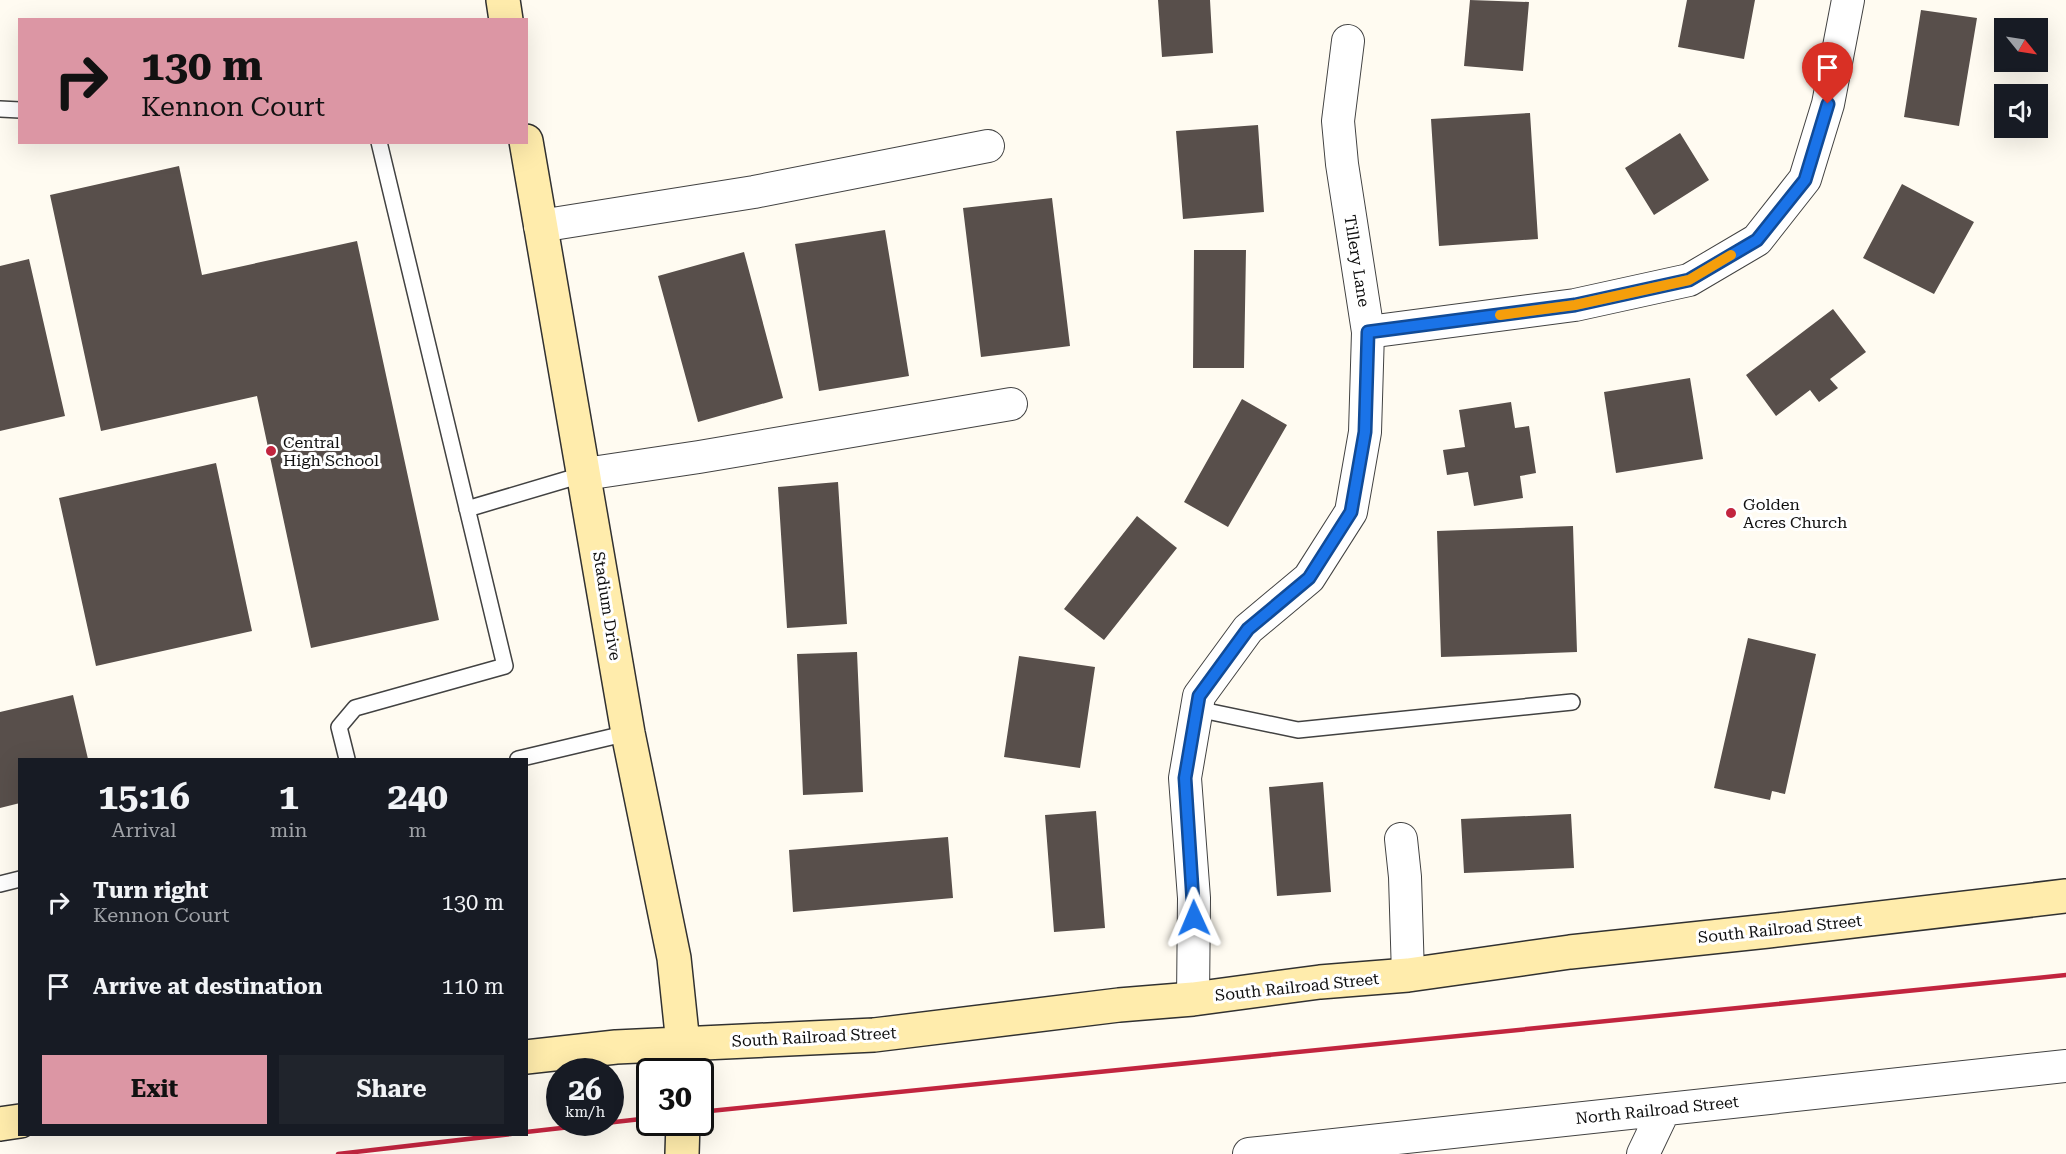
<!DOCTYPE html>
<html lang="en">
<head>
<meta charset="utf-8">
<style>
  body { margin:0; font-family:"Roboto Serif",serif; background:#20242c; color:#f1f3f6; height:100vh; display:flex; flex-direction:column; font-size:22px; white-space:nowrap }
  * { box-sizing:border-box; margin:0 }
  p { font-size:20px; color:#9ea1a6 }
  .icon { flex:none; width:33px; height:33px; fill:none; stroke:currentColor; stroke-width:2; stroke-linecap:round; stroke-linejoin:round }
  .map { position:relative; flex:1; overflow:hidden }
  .panel { position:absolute; left:18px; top:758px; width:510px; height:378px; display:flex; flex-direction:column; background:#171b24; border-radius:0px; box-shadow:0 6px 24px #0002 }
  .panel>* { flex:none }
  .banner { position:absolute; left:18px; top:18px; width:510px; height:126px; border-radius:0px; box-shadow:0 6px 24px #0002; background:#dc96a4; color:#111; overflow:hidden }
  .needle { width:39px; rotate:120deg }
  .fabs { position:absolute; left:1994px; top:18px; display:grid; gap:12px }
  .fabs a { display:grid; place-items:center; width:54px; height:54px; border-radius:0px; background:#171b24; box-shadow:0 6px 24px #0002; font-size:30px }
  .speed { position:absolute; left:546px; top:1058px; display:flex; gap:12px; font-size:30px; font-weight:700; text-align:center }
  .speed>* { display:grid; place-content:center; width:78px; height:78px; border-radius:50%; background:#171b24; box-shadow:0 6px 24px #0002; line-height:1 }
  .speed small { font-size:15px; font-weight:400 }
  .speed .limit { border:3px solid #111; border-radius:9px; background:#fff; color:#111 }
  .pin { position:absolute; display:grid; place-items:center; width:51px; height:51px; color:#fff; margin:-62px -26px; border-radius:50% 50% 50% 0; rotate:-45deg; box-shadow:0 0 6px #0007 }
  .pin .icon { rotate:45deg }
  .me { position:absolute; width:66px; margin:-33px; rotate:359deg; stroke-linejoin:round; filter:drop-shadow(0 0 4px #0008) }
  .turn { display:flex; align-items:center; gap:21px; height:126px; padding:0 24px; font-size:27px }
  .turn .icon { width:78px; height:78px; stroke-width:2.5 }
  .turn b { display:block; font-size:42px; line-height:51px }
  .eta { display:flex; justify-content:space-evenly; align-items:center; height:102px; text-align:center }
  .eta b { font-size:36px; font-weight:700; line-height:42px }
  .action { display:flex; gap:12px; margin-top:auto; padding:12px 24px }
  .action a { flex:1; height:69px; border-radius:0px; background:#dc96a4; color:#111; font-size:24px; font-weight:700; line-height:69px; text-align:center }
  .action a+a { background:#20242c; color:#f1f3f6 }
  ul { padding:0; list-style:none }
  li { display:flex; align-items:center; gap:18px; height:84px; padding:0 24px }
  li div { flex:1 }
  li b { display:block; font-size:22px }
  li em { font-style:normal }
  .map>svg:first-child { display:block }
</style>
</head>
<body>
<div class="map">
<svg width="2066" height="1154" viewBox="0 0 2066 1154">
  <rect width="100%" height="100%" fill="#fffbf1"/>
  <path fill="#584f4b" d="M 1158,0 L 1210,0 L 1213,53 L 1162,57 Z
    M 1470,0 L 1529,2 L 1523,71 L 1464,66 Z
    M 1687,0 L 1755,0 L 1744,59 L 1678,47 Z
    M 1921,10 L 1977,18 L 1959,126 L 1904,117 Z
    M 1530,113 L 1538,239 L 1439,246 L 1431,119 Z
    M 1258,125 L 1264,212 L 1183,219 L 1176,131 Z
    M 1680,133 L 1709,180 L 1654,215 L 1625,168 Z
    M 179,166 L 202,275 L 357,241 L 439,620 L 311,648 L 257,396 L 101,431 L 50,195 Z
    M 1902,184 L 1974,222 L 1934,294 L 1863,258 Z
    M 1052,198 L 1070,346 L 981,357 L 963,208 Z
    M 885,230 L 909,376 L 819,391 L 795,244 Z
    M 1194,250 L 1246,250 L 1244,368 L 1193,368 Z
    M 744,252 L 783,398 L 698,422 L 658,276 Z
    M 29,259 L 65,416 L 0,431 L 0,266 Z
    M 1833,309 L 1866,352 L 1830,379 L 1838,388 L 1819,402 L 1810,390 L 1776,416 L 1746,375 Z
    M 1690,378 L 1703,459 L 1616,473 L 1604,392 Z
    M 1242,399 L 1287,425 L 1228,527 L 1184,502 Z
    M 1511,402 L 1515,428 L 1529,426 L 1536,473 L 1520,476 L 1523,498 L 1474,506 L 1468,472 L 1447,475 L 1443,450 L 1465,447 L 1459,410 Z
    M 216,463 L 252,631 L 96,666 L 59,498 Z
    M 838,482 L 847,624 L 787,628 L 778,487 Z
    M 1137,516 L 1177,548 L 1104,640 L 1064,609 Z
    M 1573,526 L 1577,652 L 1441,657 L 1437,531 Z
    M 1748,638 L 1816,654 L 1785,794 L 1772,791 L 1770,800 L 1714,788 Z
    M 857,652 L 863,792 L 803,795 L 797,654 Z
    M 1019,656 L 1095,667 L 1080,768 L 1004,757 Z
    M 73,695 L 88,759 L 20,759 L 20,803 L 0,808 L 0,712 Z
    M 1323,782 L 1331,892 L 1277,896 L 1269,787 Z
    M 1096,811 L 1105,928 L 1054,932 L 1045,815 Z
    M 1571,814 L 1574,868 L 1464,873 L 1461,819 Z
    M 948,837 L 953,898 L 793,912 L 789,850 Z"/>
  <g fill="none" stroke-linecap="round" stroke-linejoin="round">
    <defs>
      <path id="lane" d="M 0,109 L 20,110
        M 467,509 L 585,474
        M 1197,709 L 1298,730 L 1572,702
        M 347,759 L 339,727 L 355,708 L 505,666 L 379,142
        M 518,759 L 628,733
        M 0,884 L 20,879"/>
      <path id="street" d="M 540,226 L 754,192 L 988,146
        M 1368,332 L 1575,305 L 1689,280 L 1757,240 L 1805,179 L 1828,104 L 1848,0
        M 585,474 L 699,457 L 1011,404
        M 1401,839 L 1405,877 L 1408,975
        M 1193,999 L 1194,898 L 1185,778 L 1199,696 L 1248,629 L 1309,578 L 1351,512 L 1365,432 L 1368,332 L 1342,164 L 1338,121 L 1348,41
        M 1249,1154 L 2066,1066
        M 1643,1154 L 1664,1110"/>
      <path id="secondary" d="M 503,0 L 506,20
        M 526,141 L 628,733 L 674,958 L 683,1044 L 683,1071
        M 526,1057 L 616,1047 L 874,1035 L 1119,1005 L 1193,999 L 1320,982 L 1408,975 L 1570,952 L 1768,931 L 2066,896
        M 0,1124 L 20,1121
        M 682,1154 L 683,1122"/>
    </defs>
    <use href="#lane" stroke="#424242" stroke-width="18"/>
    <use href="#street" stroke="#424242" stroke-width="34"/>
    <use href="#secondary" stroke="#313131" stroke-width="36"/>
    <use href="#lane" stroke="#fff" stroke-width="15"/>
    <use href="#street" stroke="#fff" stroke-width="32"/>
    <use href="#secondary" stroke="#ffecac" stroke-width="33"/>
    <path stroke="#c2253f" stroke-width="4.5" d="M 700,1112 L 2066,975
      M 526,1132 L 650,1118
      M 338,1154 L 511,1134"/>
  </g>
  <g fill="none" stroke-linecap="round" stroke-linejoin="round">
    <defs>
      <path id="route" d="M 1194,918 L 1185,778 L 1199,696 L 1248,629 L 1309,578 L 1351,512 L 1365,432 L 1368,332 L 1575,305 L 1689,280 L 1757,240 L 1805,180 L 1828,104"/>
    </defs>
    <use href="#route" stroke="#114b97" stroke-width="15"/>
    <use href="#route" stroke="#1a73e8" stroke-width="10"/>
    <path stroke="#f59e0b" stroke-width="10" d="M 1500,315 L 1575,305 L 1689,280 L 1731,255"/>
  </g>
  <g fill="#c2253f" stroke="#fff" stroke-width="2">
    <circle cx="271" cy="451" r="6"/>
    <circle cx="1731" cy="513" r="6"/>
  </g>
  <g text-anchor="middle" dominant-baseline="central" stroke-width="6" stroke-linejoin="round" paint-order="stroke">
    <g font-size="16" fill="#0f0f0f" stroke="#fff">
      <text transform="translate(1357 261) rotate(81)">Tillery Lane</text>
      <text transform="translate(607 606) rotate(81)">Stadium Drive</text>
      <text transform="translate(1780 929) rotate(-6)">South Railroad Street</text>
      <text transform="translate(1297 987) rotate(-6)">South Railroad Street</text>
      <text transform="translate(814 1037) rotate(-3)">South Railroad Street</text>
      <text transform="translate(1657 1110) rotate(-6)">North Railroad Street</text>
    </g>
    <g font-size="16" fill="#0f0f0f" stroke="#fff" text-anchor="start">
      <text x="283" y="442">Central<tspan x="283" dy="18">High School</tspan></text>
      <text x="1743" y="504">Golden<tspan x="1743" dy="18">Acres Church</tspan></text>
    </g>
  </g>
</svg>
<div class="fabs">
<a><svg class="needle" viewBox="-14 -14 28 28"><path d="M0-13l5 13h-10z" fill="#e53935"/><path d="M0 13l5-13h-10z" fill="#9ea1a6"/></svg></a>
<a><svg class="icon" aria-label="sound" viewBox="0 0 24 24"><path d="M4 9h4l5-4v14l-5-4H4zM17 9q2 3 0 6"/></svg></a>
</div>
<div class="speed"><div>26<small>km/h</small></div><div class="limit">30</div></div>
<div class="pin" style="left:1828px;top:104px;background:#d93025"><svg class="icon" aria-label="arrive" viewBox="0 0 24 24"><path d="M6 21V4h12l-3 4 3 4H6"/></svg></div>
<svg class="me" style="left:1194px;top:918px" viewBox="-20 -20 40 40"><path d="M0-17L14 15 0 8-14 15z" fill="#1a73e8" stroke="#fff" stroke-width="4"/></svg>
<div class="banner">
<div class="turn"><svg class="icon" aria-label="right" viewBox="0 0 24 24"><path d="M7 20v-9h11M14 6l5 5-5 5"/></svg><div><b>130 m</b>Kennon Court</div></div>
</div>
<section class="panel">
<div class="eta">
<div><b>15:16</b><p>Arrival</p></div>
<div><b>1</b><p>min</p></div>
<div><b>240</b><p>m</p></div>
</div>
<ul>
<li><svg class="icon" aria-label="right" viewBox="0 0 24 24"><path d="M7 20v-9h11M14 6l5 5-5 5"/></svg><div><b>Turn right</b><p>Kennon Court</p></div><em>130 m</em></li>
<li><svg class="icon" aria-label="arrive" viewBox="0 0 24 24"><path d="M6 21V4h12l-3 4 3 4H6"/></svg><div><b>Arrive at destination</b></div><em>110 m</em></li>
</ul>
<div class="action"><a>Exit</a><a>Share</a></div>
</section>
</div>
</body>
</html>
